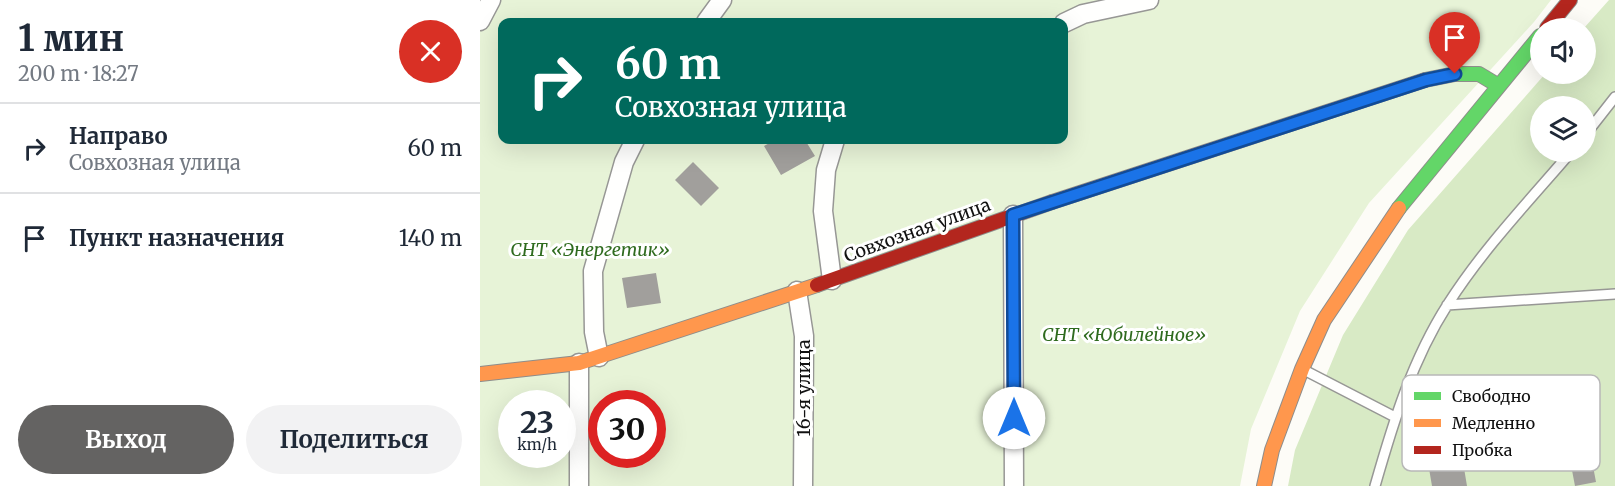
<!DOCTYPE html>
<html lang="ru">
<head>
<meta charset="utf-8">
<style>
  body { margin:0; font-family:Merriweather,serif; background:#f2f2f3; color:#1f2937; height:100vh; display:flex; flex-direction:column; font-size:22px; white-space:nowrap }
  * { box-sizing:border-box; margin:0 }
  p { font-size:20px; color:#747a83 }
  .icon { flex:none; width:33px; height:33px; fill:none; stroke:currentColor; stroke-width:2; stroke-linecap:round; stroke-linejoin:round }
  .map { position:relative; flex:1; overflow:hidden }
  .details { display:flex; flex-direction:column; background:#fff; width:480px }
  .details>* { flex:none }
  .banner { position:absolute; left:18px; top:18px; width:570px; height:126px; border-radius:12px; box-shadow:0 6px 24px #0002; background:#00695c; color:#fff; overflow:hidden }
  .buttons { position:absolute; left:1050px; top:18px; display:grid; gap:12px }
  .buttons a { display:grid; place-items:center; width:66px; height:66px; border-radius:50%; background:#fff; box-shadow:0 6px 24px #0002; font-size:30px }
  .speed { position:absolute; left:18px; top:390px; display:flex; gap:12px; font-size:30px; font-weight:700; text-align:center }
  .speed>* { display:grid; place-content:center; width:78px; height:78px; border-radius:50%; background:#fff; box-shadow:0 6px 24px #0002; line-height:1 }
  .speed small { font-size:15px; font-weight:400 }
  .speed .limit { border:9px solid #d22; background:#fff; color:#111 }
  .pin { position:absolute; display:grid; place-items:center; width:51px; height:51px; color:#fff; margin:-62px -26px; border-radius:50% 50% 50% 0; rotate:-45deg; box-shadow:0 0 6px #0007 }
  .pin .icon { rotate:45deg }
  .me { position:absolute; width:66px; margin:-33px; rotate:0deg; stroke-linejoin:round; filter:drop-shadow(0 0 4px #0008) }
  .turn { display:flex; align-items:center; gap:21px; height:126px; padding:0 18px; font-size:27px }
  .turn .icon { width:78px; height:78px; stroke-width:2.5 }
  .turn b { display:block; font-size:42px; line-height:51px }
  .round { display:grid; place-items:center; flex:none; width:63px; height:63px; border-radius:32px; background:#f2f2f3 }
  .overview { display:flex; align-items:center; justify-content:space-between; height:102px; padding:0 18px }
  h1 { font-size:36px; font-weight:700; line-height:45px }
  .primary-button { display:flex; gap:12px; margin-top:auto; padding:12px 18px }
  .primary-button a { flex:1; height:69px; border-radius:36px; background:#646362; color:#fff; font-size:24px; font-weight:700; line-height:69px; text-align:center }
  .primary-button a+a { background:#f2f2f3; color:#1f2937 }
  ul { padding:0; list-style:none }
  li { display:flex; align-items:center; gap:18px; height:90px; padding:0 18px; border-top:2px solid #e0e1e3 }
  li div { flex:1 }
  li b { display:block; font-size:22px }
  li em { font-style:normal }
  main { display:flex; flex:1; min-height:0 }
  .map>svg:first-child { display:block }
</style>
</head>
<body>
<main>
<section class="details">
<div class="overview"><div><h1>1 мин</h1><p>200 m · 18:27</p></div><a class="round" style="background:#d93025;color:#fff"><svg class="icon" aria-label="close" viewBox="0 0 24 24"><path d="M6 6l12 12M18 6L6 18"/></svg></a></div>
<ul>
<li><svg class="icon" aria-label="right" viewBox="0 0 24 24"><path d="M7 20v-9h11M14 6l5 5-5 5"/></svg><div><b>Направо</b><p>Совхозная улица</p></div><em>60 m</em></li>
<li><svg class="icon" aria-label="arrive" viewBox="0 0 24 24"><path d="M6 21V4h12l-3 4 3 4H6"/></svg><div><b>Пункт назначения</b></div><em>140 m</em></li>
</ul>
<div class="primary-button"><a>Выход</a><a>Поделиться</a></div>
</section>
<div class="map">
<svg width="1135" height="486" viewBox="0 0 1135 486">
  <rect width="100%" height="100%" fill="#fdfcf7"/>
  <path fill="#e7f3d7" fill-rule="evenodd" d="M 0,0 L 1071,0 L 1054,22 L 889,203 L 820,311 L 771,429 L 760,486 L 0,486 ZM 22,22 L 584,22 L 584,140 L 22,140 ZM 32,404 L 82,404 L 82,454 L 32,454 ZM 122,404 L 172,404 L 172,454 L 122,454 Z"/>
  <path fill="#d8eac5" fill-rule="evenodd" d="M 1129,0 L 1135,0 L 1135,486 L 808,486 L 815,450 L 863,335 L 928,230 L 1065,74 L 1106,74 L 1106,28 L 1104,28 ZM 1060,106 L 1106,106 L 1106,152 L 1060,152 Z"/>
  <path fill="#a19f9c" d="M 295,140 L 325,140 L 335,156 L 301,175 L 284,146 Z
    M 213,162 L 239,188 L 221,206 L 195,180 Z
    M 176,273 L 181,303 L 147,308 L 142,278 Z
    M 980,444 L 987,486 L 952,486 L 946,451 Z
    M 1112,461 L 1116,482 L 1095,486 L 1091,465 Z"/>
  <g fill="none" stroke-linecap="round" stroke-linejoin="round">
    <defs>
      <path id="lane" d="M 1106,134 L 1135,97
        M 967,305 L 1135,294
        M 824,370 L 915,417
        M 895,486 C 913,423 932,360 968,304 C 1003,249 1049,201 1091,152"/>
      <path id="street" d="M 0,21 L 11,0
        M 226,22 L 242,0
        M 584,23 L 603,14 L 669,0
        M 533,215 L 534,486
        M 352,280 L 343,211 L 346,170 L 355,140
        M 317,291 L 324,336 L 323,486
        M 119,357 L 114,332 L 113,271 L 144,162 L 155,140
        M 99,363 L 99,486"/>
      <path id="fast" d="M 945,80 L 975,74 L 999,74 L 1019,86
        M 919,208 L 1060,36"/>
      <path id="slow" d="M 572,202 L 945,80
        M 0,374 L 99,363 L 337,285
        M 784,486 L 792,450 L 822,369 L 844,320 L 919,208"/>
      <path id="jam" d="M 1067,28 L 1090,0
        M 337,285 L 572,202"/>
    </defs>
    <use href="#lane" stroke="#979795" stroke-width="12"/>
    <use href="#street" stroke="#979795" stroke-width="21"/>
    <use href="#fast" stroke="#8e8d8b" stroke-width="16"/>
    <use href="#slow" stroke="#8e8d8b" stroke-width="16"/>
    <use href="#jam" stroke="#8e8d8b" stroke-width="16"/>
    <use href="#lane" stroke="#fffffe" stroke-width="9"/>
    <use href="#street" stroke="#fffffe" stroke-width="18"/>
    <use href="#fast" stroke="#63d668" stroke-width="14"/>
    <use href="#slow" stroke="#ff974d" stroke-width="14"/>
    <use href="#jam" stroke="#b3261e" stroke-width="14"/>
  </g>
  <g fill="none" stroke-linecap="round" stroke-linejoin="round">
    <defs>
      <path id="route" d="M 534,418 L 533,215 L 946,80 L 975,74"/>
    </defs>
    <use href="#route" stroke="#114b97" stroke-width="15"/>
    <use href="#route" stroke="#1a73e8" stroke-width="10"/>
  </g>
  <g text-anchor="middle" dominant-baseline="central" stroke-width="6" stroke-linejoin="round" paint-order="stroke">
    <g font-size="18" fill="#111" stroke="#fff">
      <text transform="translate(437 230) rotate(-20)">Совхозная улица</text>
      <text transform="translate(323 388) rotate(-90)">16-я улица</text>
    </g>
    <g font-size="18" font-style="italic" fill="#2f6b1f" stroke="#fff">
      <text x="110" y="249">СНТ «Энергетик»</text>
      <text x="644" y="334">СНТ «Юбилейное»</text>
    </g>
  </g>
  <rect x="922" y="375" width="198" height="96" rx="9" fill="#fff" stroke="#b8b8b8" stroke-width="1.5"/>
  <rect x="934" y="392" width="27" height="8" fill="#63d668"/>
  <rect x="934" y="419" width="27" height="8" fill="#ff974d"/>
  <rect x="934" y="446" width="27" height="8" fill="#b3261e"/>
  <g font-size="16" fill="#111">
    <text x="972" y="402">Свободно</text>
    <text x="972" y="429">Медленно</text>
    <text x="972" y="456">Пробка</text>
  </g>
</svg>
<div class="buttons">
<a><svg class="icon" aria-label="sound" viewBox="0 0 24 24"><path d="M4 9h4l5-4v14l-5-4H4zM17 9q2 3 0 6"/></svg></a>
<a><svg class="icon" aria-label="layers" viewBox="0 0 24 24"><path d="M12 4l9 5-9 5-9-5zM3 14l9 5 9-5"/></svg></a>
</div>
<div class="speed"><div>23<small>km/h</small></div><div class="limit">30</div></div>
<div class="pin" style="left:975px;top:74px;background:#d93025"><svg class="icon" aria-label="arrive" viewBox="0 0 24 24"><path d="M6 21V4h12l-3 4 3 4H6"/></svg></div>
<svg class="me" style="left:534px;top:418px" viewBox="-20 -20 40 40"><circle r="19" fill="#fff"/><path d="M0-13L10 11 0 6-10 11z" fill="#1a73e8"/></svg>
<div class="banner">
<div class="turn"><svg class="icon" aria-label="right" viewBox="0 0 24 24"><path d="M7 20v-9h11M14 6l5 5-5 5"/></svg><div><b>60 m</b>Совхозная улица</div></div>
</div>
</div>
</main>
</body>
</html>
